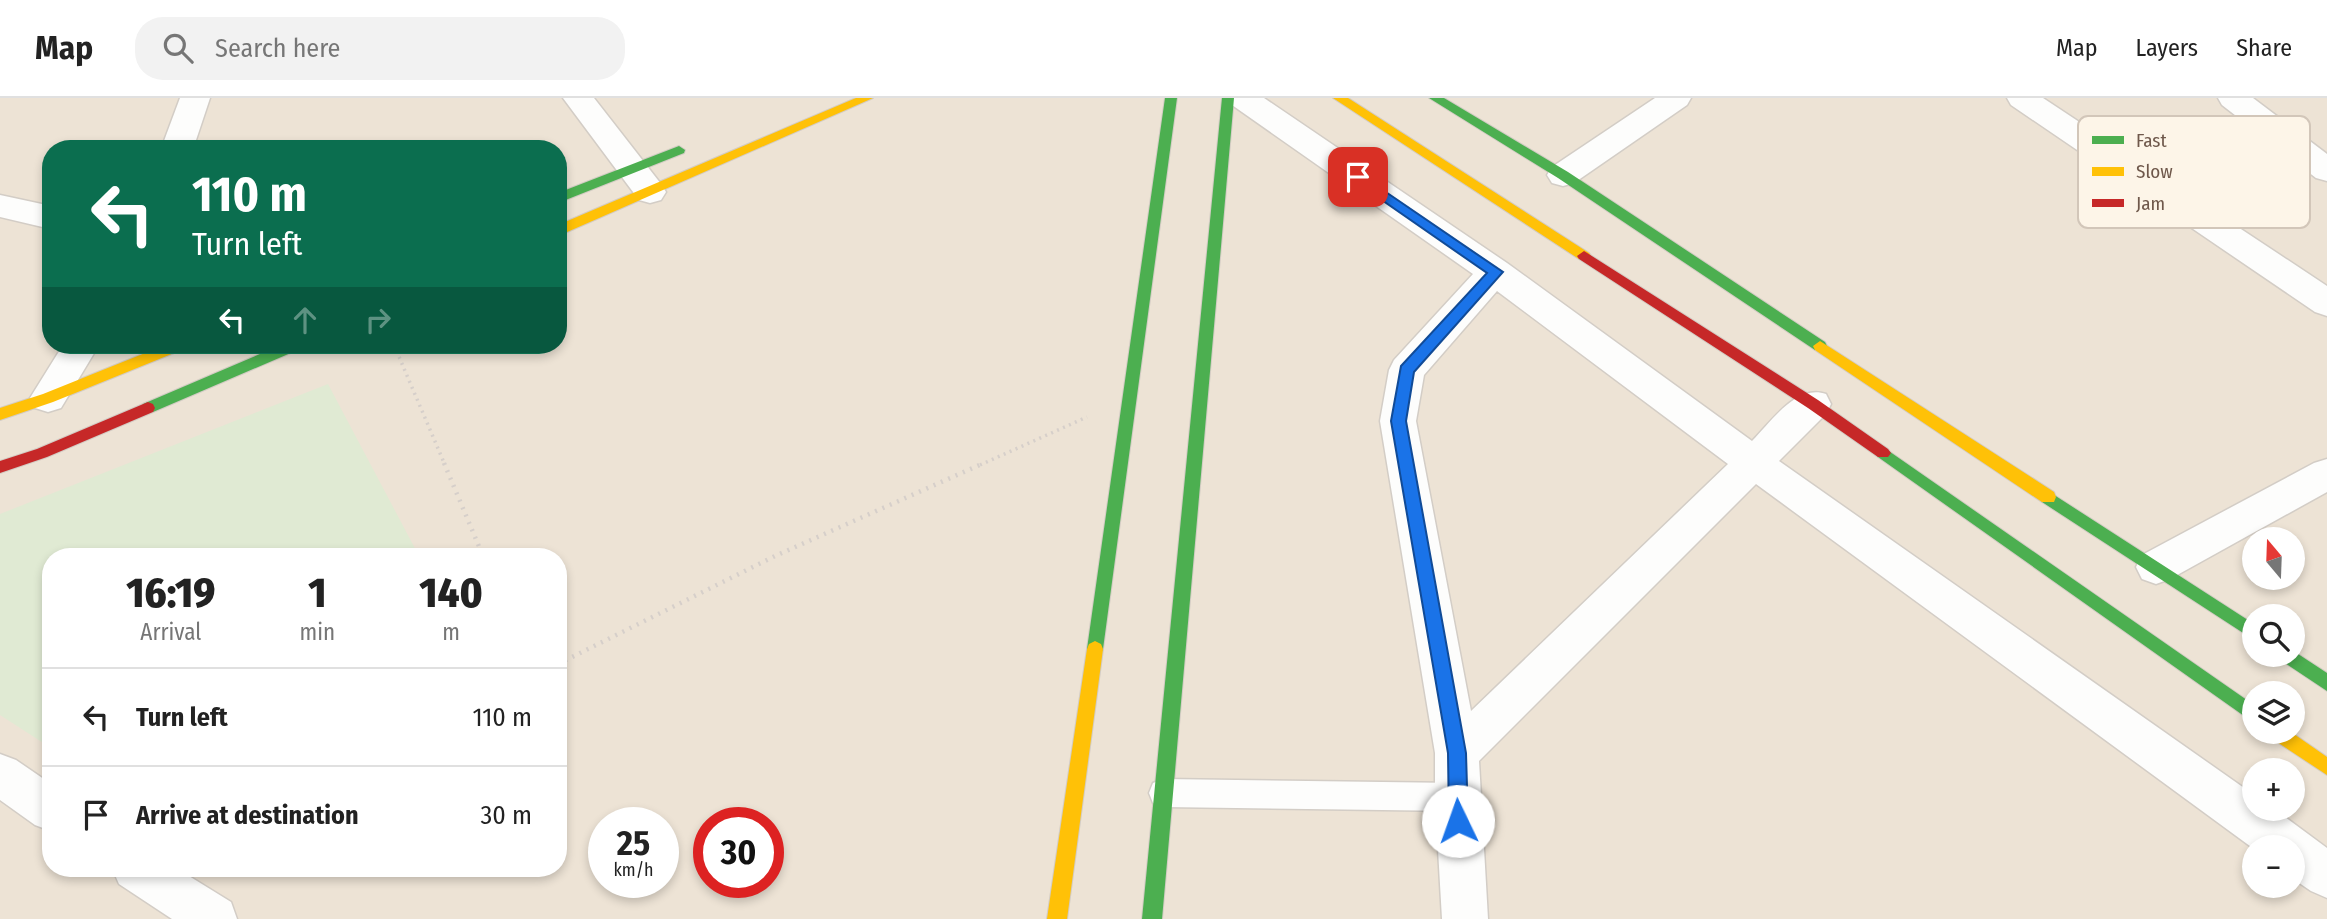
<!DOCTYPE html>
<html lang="en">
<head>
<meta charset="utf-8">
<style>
  body { margin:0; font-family:"Fira Sans Condensed",sans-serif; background:#f2f2f2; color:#222; height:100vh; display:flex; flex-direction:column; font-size:26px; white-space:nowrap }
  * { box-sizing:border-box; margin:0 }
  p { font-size:23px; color:#767676 }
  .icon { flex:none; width:38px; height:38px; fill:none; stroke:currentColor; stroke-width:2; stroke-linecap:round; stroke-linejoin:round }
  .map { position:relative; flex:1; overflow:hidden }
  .drawer { position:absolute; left:42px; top:450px; width:525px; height:329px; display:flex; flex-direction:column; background:#fff; border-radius:28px; box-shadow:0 4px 10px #0003 }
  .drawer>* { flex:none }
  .banner { position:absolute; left:42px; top:42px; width:525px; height:214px; border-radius:28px; box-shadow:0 4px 10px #0003; background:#0b6e4f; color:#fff; overflow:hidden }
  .needle { width:46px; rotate:341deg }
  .buttons { position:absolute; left:2242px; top:429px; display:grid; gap:14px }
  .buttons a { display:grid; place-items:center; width:63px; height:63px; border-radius:50%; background:#fff; box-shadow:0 4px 10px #0003; font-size:35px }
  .speed { position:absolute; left:588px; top:709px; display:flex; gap:14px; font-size:35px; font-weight:700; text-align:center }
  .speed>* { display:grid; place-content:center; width:91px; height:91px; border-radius:50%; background:#fff; box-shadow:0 4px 10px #0003; line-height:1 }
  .speed small { font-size:18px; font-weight:400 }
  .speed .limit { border:10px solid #d22; background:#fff; color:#111 }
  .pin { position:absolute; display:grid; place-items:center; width:60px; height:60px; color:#fff; margin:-30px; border-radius:14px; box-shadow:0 4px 10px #0006 }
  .me { position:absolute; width:77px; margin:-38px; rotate:357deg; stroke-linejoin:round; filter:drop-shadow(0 0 5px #0008) }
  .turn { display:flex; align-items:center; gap:24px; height:147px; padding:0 35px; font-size:32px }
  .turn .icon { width:91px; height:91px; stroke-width:2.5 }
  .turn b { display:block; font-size:49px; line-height:60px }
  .lanes { display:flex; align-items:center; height:66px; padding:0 35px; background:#0003; justify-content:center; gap:35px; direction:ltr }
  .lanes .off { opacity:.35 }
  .eta { display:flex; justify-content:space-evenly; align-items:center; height:119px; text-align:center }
  .eta b { font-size:42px; font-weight:800; line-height:49px }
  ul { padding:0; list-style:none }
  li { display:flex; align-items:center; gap:21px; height:98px; padding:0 35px; border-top:2px solid #e0e0e0 }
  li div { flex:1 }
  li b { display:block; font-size:26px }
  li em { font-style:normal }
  header { display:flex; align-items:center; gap:42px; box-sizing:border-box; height:98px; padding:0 35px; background:#fff; border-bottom:2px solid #e0e0e0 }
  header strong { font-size:33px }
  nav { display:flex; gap:38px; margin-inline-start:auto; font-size:24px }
  .search { width:490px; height:63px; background:#f2f2f2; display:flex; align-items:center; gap:18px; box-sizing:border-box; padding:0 24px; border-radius:28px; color:#767676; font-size:26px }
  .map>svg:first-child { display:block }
</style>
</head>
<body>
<header>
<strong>Map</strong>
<div class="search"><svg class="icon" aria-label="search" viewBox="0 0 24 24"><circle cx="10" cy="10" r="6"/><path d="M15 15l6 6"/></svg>Search here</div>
<nav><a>Map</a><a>Layers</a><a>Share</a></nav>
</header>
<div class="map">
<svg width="2327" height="821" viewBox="0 0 2327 821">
  <rect width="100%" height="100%" fill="#f4f0e8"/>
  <path fill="#ede3d5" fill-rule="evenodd" d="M 0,0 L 2327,0 L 2327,821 L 0,821 ZM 51,51 L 558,51 L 558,247 L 51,247 ZM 2254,441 L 2292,441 L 2292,480 L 2254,480 ZM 51,458 L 558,458 L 558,770 L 51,770 ZM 2254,518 L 2292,518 L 2292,556 L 2254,556 ZM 2254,595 L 2292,595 L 2292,634 L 2254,634 ZM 2254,672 L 2292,672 L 2292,710 L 2254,710 ZM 604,724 L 663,724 L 663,784 L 604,784 ZM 709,724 L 768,724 L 768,784 L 709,784 ZM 2254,749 L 2292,749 L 2292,788 L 2254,788 Z"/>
  <path fill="#e0ead3" d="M 328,286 L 419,458 L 51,458 L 51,650 L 0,617 L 0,416 Z"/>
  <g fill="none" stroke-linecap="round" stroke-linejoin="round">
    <defs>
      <path id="lane" d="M 1164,681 L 1457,685 L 1468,689 L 1472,699 L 1468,709 L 1457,713 L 1164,709 L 1153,705 L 1149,695 L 1153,685 Z"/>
      <path id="street" d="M 180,0 L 210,0 L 193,51 L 161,51 Z
        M 563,0 L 594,0 L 661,86 L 666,94 L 661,102 L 650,105 L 639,102 Z
        M 1228,0 L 1264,0 L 1507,165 L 1752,343 C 1772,323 1796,286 1826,296 L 1831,306 L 1826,316 L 1779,363 L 2254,697 L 2254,710 L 2273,710 L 2327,750 L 2327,800 L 2311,793 L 2292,780 L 2292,749 L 2254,751 L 1756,386 L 1479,663 L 1488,821 L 1442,821 L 1435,699 L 1435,655 L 1380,323 L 1389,272 L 1394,262 L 1473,176 L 1232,7 ZM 1497,193 L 1728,366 L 1471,613 L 1416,323 L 1424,277 Z
        M 1655,0 L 1691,0 L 1687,7 L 1574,85 L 1563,88 L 1552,85 L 1547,77 L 1552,69 Z
        M 2007,0 L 2043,0 L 2327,188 L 2327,218 L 2315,214 L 2011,7 Z
        M 2218,0 L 2253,0 L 2327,56 L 2327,83 L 2316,80 L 2222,7 Z
        M 0,97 L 51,108 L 51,131 L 0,119 Z
        M 63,247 L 99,247 L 61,310 L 48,314 L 35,310 L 30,300 Z
        M 2327,361 L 2327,394 L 2170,481 L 2156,486 L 2142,481 L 2136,469 L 2142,457 L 2314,365 Z
        M 0,656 L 16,662 L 51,686 L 51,733 L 35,727 L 0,702 Z
        M 112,770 L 176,770 L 231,804 L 237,821 L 172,821 L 119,786 Z"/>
      <path id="fast" d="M 1165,0 L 1177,0 L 1103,551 L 1101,556 L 1095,559 L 1089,556 L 1087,551 Z
        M 1222,0 L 1234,0 L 1162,821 L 1142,821 Z
        M 1429,0 L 1444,0 L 1568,74 L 1825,244 L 1827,248 L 1825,252 L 1815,252 L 1558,80 Z
        M 679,48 L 685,52 L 684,55 L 558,105 L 558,95 Z
        M 281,247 L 302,247 L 300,251 L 153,314 L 143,314 L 141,310 L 143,306 Z
        M 1883,349 L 2254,607 L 2254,625 L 1878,359 L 1875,355 L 1878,351 Z
        M 2048,393 L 2254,526 L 2254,542 L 2042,404 L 2040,399 L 2042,394 Z
        M 2292,552 L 2327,575 L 2327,593 L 2279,561 L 2277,556 L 2292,556 Z"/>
      <path id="slow" d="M 856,0 L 873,0 L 558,138 L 558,127 Z
        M 1333,0 L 1348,0 L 1589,155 L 1591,158 L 1589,161 L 1579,161 Z
        M 1820,243 L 2054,394 L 2056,399 L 2054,404 L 2042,404 L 1815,252 L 1813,248 Z
        M 165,247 L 186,247 L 184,251 L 53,304 L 0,322 L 0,310 L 43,296 Z
        M 1095,543 L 1101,546 L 1103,551 L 1067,821 L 1047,821 L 1087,551 L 1089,546 Z
        M 2268,634 L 2291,634 L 2327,659 L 2327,677 L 2271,640 Z"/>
      <path id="jam" d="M 1584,153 L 1818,302 L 1888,351 L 1891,355 L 1888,359 L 1878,359 L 1808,310 L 1579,161 L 1577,158 Z
        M 148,304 L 153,306 L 155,310 L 153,314 L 47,359 L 0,375 L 0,363 L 37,351 Z"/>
    </defs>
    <use href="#lane" stroke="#d3cdc6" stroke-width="3"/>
    <use href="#street" stroke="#d3cdc6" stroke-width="3"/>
    <use href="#fast" stroke="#d3ccc4" stroke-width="2"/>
    <use href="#slow" stroke="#d3ccc4" stroke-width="2"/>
    <use href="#jam" stroke="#d3ccc4" stroke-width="2"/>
    <path stroke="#d6cfca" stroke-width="3.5" stroke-dasharray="2 4.5" stroke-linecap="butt" d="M 394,247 L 445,367
      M 980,367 L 1087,319"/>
    <path stroke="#d6cfca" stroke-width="4.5" stroke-dasharray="2 6" stroke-linecap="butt" d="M 444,365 L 483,458
      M 558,566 L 775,458 L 984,365"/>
    <use href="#lane" fill="#fdfdfc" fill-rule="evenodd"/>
    <use href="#street" fill="#fdfdfc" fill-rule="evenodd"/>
    <use href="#fast" fill="#4caf50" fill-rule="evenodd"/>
    <use href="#slow" fill="#ffc107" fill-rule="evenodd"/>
    <use href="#jam" fill="#c62828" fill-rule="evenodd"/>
  </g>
  <path fill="#1a73e8" stroke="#114b97" stroke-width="2" d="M 1358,75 L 1503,174 L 1414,274 L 1406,323 L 1466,655 L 1468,723 L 1465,730 L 1458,732 L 1452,730 L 1449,723 L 1448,655 L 1391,323 L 1401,268 L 1487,175 L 1353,82 L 1353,76 Z"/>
  <rect x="2078" y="18" width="232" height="112" rx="10" fill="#fdf5e8" stroke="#d2c6b9" stroke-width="2"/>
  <rect x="2092" y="38" width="32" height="8" fill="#4caf50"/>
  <rect x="2092" y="69" width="32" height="9" fill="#ffc107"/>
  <rect x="2092" y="101" width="32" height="8" fill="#c62828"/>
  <g font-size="19" fill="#6f584b">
    <text x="2136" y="49">Fast</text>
    <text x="2136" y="80">Slow</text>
    <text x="2136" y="112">Jam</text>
  </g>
</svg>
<div class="buttons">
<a><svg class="needle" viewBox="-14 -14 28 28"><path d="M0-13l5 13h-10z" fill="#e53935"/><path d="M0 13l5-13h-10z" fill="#767676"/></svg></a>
<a><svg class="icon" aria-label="search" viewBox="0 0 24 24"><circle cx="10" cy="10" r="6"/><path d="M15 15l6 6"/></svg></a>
<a><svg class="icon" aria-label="layers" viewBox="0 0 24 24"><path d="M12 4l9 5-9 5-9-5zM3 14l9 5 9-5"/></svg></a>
<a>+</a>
<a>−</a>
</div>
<div class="speed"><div>25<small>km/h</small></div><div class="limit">30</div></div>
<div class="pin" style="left:1358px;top:79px;background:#d93025"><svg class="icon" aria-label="arrive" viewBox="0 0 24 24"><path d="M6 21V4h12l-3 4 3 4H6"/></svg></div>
<svg class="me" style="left:1458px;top:723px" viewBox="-20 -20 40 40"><circle r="19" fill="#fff"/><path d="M0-13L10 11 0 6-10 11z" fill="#1a73e8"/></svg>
<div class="banner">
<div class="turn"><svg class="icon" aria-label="left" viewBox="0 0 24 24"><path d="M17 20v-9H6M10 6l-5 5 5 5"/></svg><div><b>110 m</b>Turn left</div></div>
<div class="lanes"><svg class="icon" aria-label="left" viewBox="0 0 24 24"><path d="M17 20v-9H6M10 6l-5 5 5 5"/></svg><svg class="icon off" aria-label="ahead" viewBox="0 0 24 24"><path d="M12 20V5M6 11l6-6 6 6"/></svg><svg class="icon off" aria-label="right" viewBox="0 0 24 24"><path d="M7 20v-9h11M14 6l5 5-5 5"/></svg></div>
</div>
<section class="drawer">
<div class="eta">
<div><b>16:19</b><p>Arrival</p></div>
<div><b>1</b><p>min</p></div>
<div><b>140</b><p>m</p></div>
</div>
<ul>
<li><svg class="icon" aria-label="left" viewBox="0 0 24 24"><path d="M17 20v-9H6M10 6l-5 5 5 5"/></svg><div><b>Turn left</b></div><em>110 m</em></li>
<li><svg class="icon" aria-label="arrive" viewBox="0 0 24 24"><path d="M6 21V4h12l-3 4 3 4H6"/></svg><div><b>Arrive at destination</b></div><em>30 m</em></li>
</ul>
</section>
</div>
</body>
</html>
